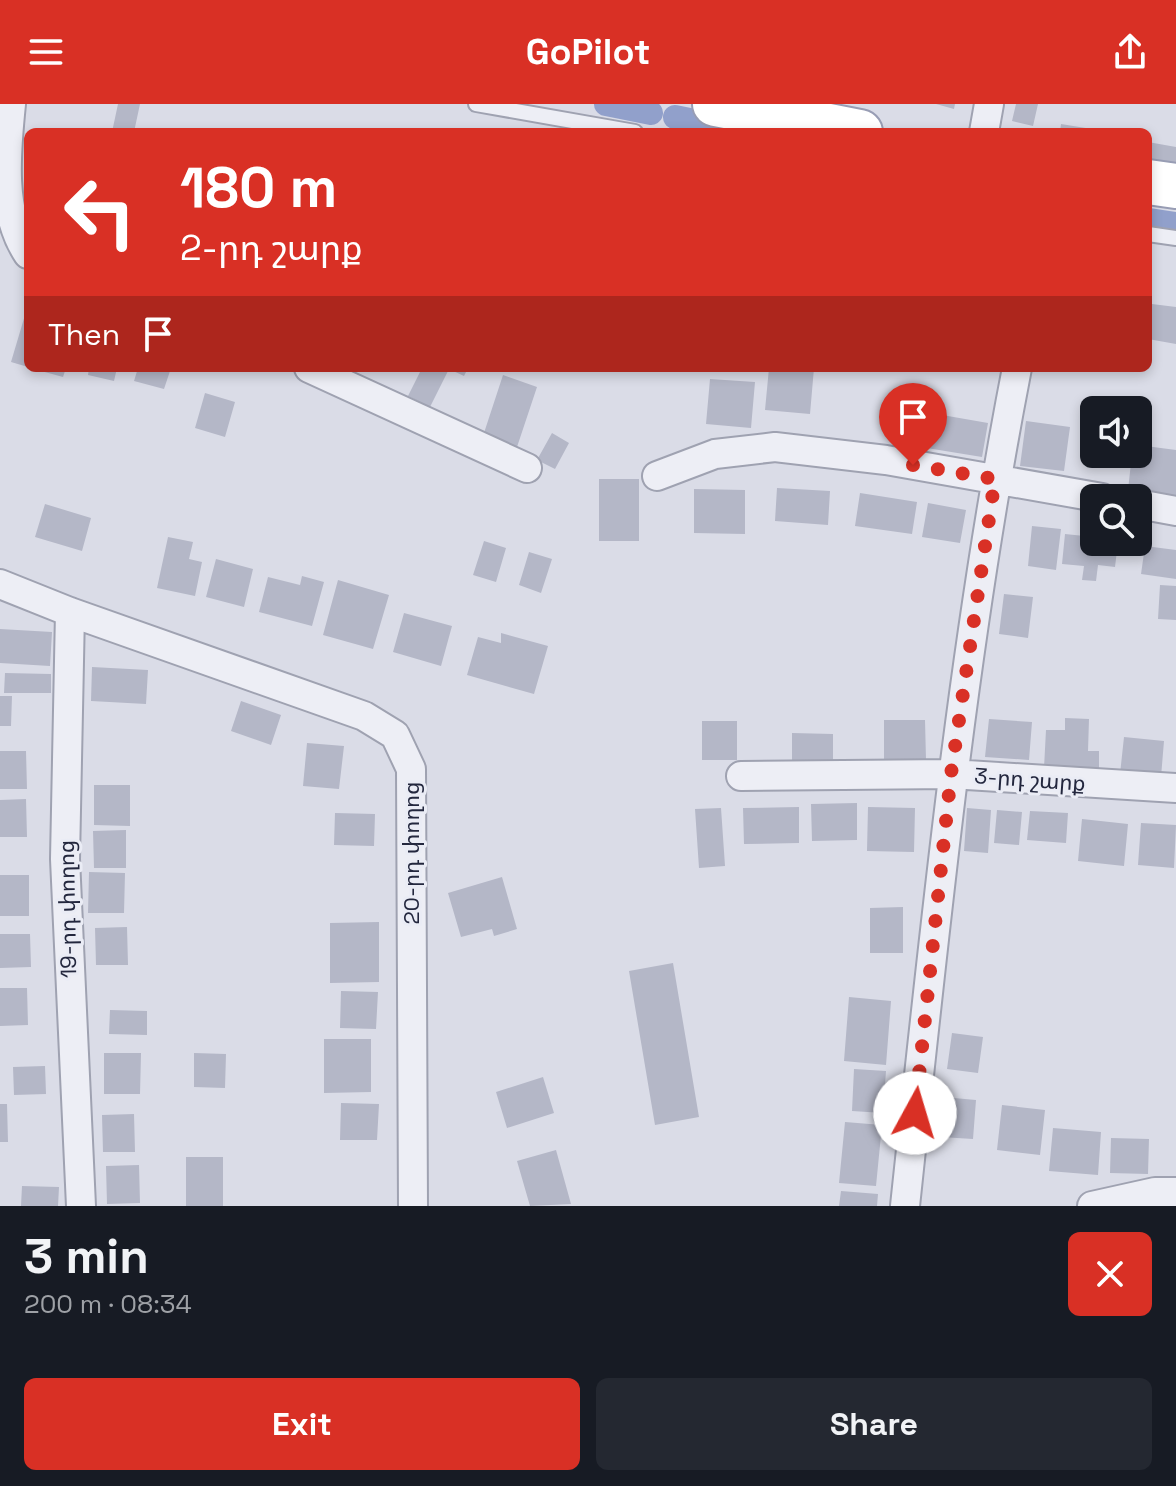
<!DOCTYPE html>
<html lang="en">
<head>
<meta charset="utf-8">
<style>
  body { margin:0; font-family:"Space Grotesk","Noto Sans Armenian",sans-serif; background:#242831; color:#f1f3f6; height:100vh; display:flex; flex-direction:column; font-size:30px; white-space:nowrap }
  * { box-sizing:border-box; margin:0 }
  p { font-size:26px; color:#9ea1a6 }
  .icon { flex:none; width:44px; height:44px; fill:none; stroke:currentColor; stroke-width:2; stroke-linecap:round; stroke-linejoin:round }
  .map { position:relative; height:1102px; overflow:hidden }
  .panel { display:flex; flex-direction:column; background:#171b24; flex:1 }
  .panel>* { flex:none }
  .hud { position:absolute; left:24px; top:24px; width:1128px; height:244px; border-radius:12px; box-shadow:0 4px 12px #0003; background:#d93025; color:#fff; overflow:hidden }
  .fabs { position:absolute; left:1080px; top:292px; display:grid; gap:16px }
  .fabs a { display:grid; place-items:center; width:72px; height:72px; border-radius:12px; background:#171b24; box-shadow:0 4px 12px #0003; font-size:40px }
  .pin { position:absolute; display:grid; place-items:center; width:68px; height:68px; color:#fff; margin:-82px -34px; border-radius:50% 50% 50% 0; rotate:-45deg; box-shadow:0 0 8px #0007 }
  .pin .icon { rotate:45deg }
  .me { position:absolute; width:88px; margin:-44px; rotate:6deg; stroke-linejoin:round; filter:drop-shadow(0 0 6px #0008) }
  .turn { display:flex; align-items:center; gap:28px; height:168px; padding:0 24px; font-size:36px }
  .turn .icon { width:104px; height:104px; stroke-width:2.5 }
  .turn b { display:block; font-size:56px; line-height:68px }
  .then { display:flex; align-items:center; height:76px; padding:0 24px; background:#0003; gap:16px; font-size:30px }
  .round { display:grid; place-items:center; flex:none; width:84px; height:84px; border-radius:12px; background:#242831 }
  .headline { display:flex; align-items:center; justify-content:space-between; height:136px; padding:0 24px }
  h1 { font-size:48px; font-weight:600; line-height:60px }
  .button { display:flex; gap:16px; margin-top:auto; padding:16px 24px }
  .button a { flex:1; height:92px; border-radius:12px; background:#d93025; color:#fff; font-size:32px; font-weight:600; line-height:92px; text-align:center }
  .button a+a { background:#242831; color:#f1f3f6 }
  header { display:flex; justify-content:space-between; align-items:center; height:104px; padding:0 24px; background:#d93025; color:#fff; font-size:36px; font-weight:600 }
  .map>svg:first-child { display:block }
</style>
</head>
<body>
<header><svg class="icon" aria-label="menu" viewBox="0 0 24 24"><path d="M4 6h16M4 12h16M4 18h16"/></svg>GoPilot<svg class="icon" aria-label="share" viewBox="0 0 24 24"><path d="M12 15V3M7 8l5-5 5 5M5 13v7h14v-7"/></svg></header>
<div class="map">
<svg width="1176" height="1102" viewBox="0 0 1176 1102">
  <rect width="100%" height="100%" fill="#dadce7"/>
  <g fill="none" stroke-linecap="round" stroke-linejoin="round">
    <path stroke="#91a0cb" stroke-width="24" d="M 606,0 L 651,9
      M 675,13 L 739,26
      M 1148,116 L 1176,120"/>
  </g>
  <path fill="#b4b7c7" d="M 118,0 L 140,0 L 134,28 L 112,28 Z
    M 936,0 L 955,0 L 954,5 Z
    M 1016,0 L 1038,0 L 1033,22 L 1012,17 Z
    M 1061,20 L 1098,26 L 1098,28 L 1060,28 Z
    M 1148,38 L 1176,43 L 1176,64 L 1148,59 Z
    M 1152,200 L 1176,203 L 1176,240 L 1148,235 Z
    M 25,211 L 28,212 L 28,263 L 11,258 Z
    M 41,264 L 66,264 L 63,273 L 41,267 Z
    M 89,264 L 117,264 L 114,277 L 88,271 Z
    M 138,264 L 171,264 L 164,285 L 134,277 Z
    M 422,264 L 468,264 L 464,272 L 449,265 L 430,303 L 408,292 Z
    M 769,264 L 814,264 L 810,310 L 765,306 Z
    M 503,271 L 537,283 L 517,343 L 483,332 Z
    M 710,275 L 755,278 L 751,324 L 706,320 Z
    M 205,289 L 235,298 L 225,333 L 195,324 Z
    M 902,304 L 988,319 L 982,353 L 896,339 Z
    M 1026,317 L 1070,323 L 1064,367 L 1020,362 Z
    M 552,329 L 569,339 L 555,365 L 537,356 Z
    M 1138,341 L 1176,346 L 1176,393 L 1128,386 L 1132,350 L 1138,350 Z
    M 599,375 L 639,375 L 639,437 L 599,437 Z
    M 777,384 L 830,387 L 828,421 L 775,417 Z
    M 694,385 L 745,386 L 745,430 L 694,429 Z
    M 860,389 L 917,398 L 912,430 L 855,422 Z
    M 928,399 L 966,406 L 960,439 L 922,433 Z
    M 45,400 L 91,414 L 82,447 L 35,433 Z
    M 1032,422 L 1061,425 L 1056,466 L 1028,462 Z
    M 1065,430 L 1094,433 L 1094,438 L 1118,438 L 1115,463 L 1098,461 L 1096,477 L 1082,476 L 1084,462 L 1062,460 Z
    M 168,433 L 193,438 L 189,455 L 202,458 L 195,492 L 157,484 Z
    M 484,437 L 506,444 L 496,478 L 473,471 Z
    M 1145,442 L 1176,446 L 1176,475 L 1141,470 Z
    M 529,448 L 552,455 L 541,489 L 519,481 Z
    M 216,455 L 253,465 L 244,503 L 206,493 Z
    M 302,472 L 324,478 L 312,522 L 259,508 L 268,473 L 300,481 Z
    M 338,476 L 389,491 L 373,545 L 323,531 Z
    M 1160,481 L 1176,482 L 1176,516 L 1158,515 Z
    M 1004,490 L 1033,493 L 1028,534 L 999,530 Z
    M 404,509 L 452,522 L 441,562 L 393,548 Z
    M 0,525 L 52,528 L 50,562 L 0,559 Z
    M 501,529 L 548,542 L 534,590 L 467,571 L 478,533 L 501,539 Z
    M 92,563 L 148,566 L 146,600 L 91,597 Z
    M 5,569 L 51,570 L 51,589 L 4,589 Z
    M 0,592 L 12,592 L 11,622 L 0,622 Z
    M 241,597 L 281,611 L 271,641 L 231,627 Z
    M 1065,614 L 1089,615 L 1088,647 L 1099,647 L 1099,666 L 1044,664 L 1046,626 L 1065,626 Z
    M 989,615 L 1032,618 L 1029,656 L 985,653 Z
    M 884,616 L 925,616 L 926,656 L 884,656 Z
    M 702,617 L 737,617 L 737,656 L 702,656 Z
    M 792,629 L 833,630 L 833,659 L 792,658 Z
    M 1124,633 L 1164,637 L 1161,673 L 1120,670 Z
    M 307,639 L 344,642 L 339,685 L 303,682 Z
    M 0,647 L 26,647 L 27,685 L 0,685 Z
    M 94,681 L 130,681 L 130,722 L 94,721 Z
    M 26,695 L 27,733 L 0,733 L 0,696 Z
    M 857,699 L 857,736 L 812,737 L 811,700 Z
    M 799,703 L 799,739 L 744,740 L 743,704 Z
    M 868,703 L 915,704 L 914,748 L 867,747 Z
    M 721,704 L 725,762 L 699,764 L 695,705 Z
    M 967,704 L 991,706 L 988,749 L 964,747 Z
    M 997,706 L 1022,708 L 1019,741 L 994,739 Z
    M 1030,707 L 1068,709 L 1066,739 L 1027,736 Z
    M 335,709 L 375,710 L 374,742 L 334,741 Z
    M 1082,715 L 1128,720 L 1124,762 L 1078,757 Z
    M 1141,719 L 1176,721 L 1174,764 L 1138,761 Z
    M 126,726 L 126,764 L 94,764 L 93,727 Z
    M 89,768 L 125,769 L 124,809 L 88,809 Z
    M 0,771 L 29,771 L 29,812 L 0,812 Z
    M 502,773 L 517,825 L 494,832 L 492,825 L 461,833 L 448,789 Z
    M 903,803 L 903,849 L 870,849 L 870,804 Z
    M 379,818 L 379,878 L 330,879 L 330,819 Z
    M 127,823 L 128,861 L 96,861 L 95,824 Z
    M 0,830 L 30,830 L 31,863 L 0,864 Z
    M 673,859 L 699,1013 L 655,1021 L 629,867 Z
    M 0,884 L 27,884 L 28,921 L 0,922 Z
    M 341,887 L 378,888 L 376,925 L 340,924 Z
    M 849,893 L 891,897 L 886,961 L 844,957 Z
    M 110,906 L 147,907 L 147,931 L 109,930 Z
    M 952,929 L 983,933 L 978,969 L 947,965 Z
    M 324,935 L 371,935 L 371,988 L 324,989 Z
    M 104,949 L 141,949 L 140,990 L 104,990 Z
    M 194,949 L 226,950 L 225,984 L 194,983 Z
    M 45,962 L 46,990 L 14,991 L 13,963 Z
    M 854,965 L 886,967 L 883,1009 L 852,1007 Z
    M 543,973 L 554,1009 L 507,1024 L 496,988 Z
    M 943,993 L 976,996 L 973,1035 L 941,1033 Z
    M 341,999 L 379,1000 L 377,1036 L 340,1036 Z
    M 0,1000 L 7,1000 L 8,1038 L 0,1038 Z
    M 1002,1001 L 1045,1006 L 1040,1051 L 997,1046 Z
    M 134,1010 L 135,1048 L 103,1048 L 102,1011 Z
    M 845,1018 L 882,1021 L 876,1082 L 839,1079 Z
    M 1053,1024 L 1101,1028 L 1098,1071 L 1049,1067 Z
    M 1111,1034 L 1149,1035 L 1148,1070 L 1110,1069 Z
    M 556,1046 L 571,1100 L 530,1102 L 517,1057 Z
    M 186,1053 L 223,1053 L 223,1102 L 186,1102 Z
    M 139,1061 L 140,1099 L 107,1100 L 106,1062 Z
    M 22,1082 L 59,1083 L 58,1102 L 21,1102 Z
    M 841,1087 L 878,1090 L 877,1102 L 839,1102 Z"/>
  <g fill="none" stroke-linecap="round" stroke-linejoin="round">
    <defs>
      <path id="lane" d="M 476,0 L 635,28
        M 1148,130 L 1176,134"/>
      <path id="street" d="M 11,0 C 6,49 0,108 28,150
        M 984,28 L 989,0
        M 309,264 L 527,364
        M 657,372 L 715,350 L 775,343 L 886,356 L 1102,394
        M 1138,400 L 1176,407
        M 0,480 L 70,508 L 364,612 L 395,631 L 411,665 L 413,1102
        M 70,508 L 65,755 L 81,1102
        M 741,672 L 951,670 L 1176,684
        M 905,1102 C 935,822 963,541 1017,264
        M 1092,1102 L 1155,1088 L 1176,1088"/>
      <path id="primary" d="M 715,0 L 860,28
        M 1148,78 L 1176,82"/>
    </defs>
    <use href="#lane" stroke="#9fa2b1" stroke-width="18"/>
    <use href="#street" stroke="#9fa2b1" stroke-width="32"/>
    <use href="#primary" stroke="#989db4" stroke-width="48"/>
    <use href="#lane" stroke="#edeef5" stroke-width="14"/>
    <use href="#street" stroke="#edeef5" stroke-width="28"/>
    <use href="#primary" stroke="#fff" stroke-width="44"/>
  </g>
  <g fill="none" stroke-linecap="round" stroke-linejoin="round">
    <path stroke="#d93025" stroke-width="14" stroke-dasharray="0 25.2" d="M 913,361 L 995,375 L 951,670 L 915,1009"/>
  </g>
  <g text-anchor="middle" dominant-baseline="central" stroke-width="6" stroke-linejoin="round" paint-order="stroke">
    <g font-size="22" fill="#23273e" stroke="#eaecf5">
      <text transform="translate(1030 675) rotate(4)">3-րդ շարք</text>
      <text transform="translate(411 749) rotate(-90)">20-րդ փողոց</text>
      <text transform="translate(67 805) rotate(-91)">19-րդ փողոց</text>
    </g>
  </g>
</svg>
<div class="fabs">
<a><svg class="icon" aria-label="sound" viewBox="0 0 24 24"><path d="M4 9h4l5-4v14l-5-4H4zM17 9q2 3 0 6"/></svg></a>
<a><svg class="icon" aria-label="search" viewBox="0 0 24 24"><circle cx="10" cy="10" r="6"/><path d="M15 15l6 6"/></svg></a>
</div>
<div class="pin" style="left:913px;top:361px;background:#d93025"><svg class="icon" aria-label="arrive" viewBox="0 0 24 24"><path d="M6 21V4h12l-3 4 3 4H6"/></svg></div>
<svg class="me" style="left:915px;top:1009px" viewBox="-20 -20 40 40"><circle r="19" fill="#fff"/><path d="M0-13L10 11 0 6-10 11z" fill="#d93025"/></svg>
<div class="hud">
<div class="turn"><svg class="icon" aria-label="left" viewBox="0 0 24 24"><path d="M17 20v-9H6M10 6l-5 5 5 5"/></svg><div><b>180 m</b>2-րդ շարք</div></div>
<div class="then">Then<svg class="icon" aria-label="arrive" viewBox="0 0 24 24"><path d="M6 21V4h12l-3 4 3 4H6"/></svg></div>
</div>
</div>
<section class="panel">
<div class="headline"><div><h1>3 min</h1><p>200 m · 08:34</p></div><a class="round" style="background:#d93025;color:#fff"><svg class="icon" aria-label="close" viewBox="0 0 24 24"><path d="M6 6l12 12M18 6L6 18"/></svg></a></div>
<div class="button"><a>Exit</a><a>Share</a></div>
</section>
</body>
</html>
